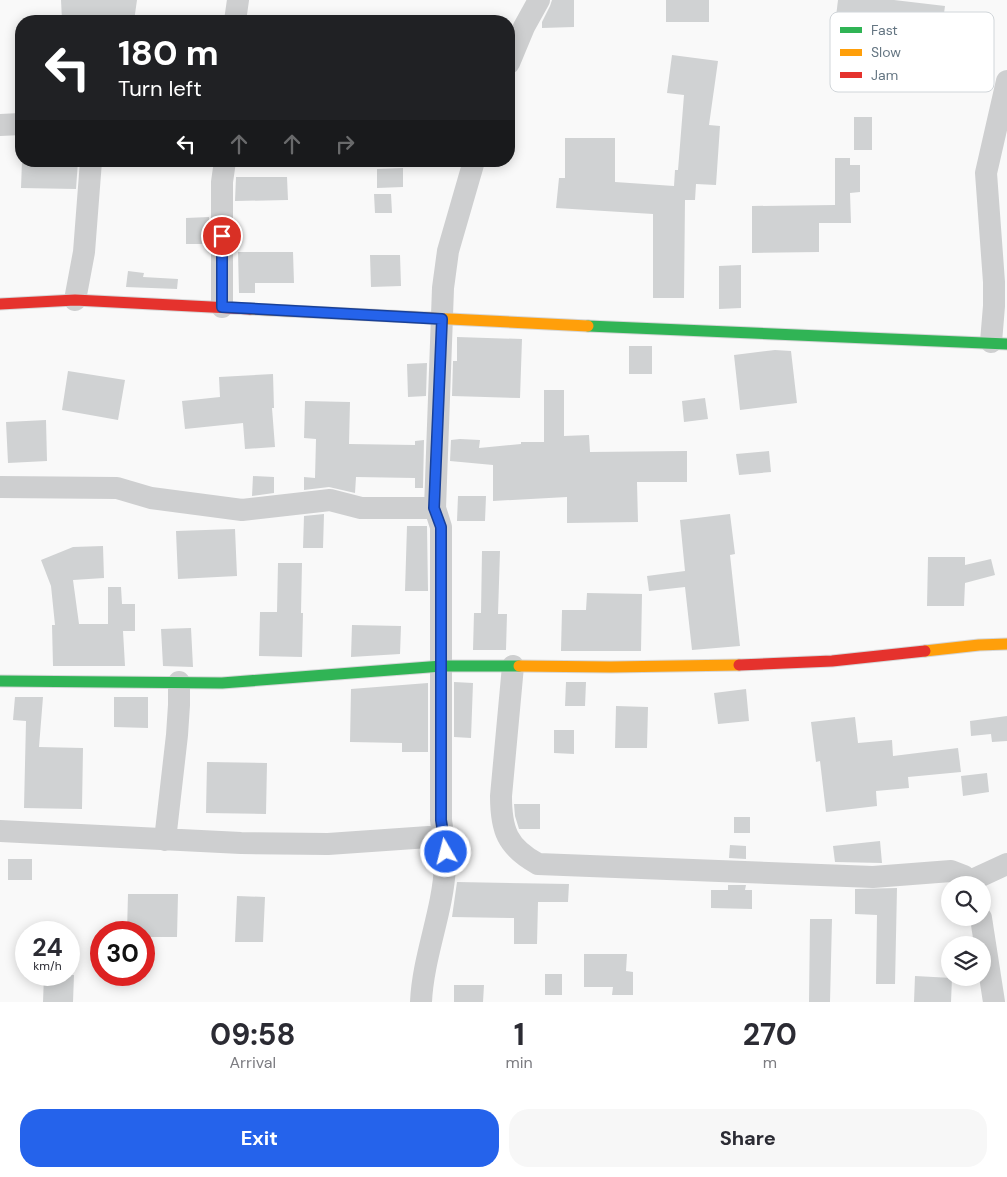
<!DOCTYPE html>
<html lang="en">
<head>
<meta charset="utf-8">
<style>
  body { margin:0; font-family:"DM Sans",sans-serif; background:#f7f7f7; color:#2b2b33; height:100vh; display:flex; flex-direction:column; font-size:19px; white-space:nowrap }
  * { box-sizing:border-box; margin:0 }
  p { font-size:16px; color:#7c7c81 }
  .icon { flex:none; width:28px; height:28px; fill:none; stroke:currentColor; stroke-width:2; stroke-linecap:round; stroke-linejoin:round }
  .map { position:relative; height:1002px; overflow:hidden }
  .side { display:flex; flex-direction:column; background:#fff; flex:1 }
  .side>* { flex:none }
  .top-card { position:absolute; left:15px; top:15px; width:500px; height:152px; border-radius:20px; box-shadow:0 2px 12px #0003; background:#202124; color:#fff; overflow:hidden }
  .controls { position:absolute; left:941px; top:876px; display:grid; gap:10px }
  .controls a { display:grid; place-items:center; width:50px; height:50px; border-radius:50%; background:#fff; box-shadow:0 2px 12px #0003; font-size:25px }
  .speed { position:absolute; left:15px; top:921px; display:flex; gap:10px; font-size:25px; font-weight:700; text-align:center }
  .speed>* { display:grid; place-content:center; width:65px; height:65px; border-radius:50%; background:#fff; box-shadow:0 2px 12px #0003; line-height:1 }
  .speed small { font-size:12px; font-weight:400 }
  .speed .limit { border:8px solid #d22; background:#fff; color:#111 }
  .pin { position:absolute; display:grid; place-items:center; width:42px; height:42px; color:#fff; margin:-21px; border:2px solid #fff; border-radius:50%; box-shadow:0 1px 5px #0007 }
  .me { position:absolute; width:55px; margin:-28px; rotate:352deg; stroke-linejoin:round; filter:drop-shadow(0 0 4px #0008) }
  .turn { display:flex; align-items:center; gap:18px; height:105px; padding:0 20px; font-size:22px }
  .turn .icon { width:65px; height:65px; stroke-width:2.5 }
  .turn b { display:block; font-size:35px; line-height:42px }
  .lanes { display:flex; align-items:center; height:48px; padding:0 20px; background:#0003; justify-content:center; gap:25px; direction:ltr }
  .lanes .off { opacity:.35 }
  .eta { display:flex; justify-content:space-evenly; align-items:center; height:85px; text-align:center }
  .eta b { font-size:30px; font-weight:700; line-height:35px }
  .cta { display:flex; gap:10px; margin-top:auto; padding:10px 20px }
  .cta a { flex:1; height:58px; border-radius:20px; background:#2563eb; color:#fff; font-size:20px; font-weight:700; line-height:58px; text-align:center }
  .cta a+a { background:#f7f7f7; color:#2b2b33 }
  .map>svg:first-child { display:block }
</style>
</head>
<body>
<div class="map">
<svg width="1007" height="1002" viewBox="0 0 1007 1002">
  <rect width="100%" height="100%" fill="#f9f9f9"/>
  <path fill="#d0d2d3" d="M 61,0 L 137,0 L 134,21 L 62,20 Z
    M 552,0 L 574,0 L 574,27 L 542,28 L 542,22 L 550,6 Z
    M 666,0 L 709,0 L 709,22 L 666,22 Z
    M 838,0 L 894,0 L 945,6 L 942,28 L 968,35 L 962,63 L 942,58 L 945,46 L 887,39 L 887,70 L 867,70 L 867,37 L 834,33 Z
    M 672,55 L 718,61 L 709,125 L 720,126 L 716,185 L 696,184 L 695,200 L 685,200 L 684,298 L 653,298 L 653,214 L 556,208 L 559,178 L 565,178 L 565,138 L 615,138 L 615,182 L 674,186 L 675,170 L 678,170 L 684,95 L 667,93 Z
    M 854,117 L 872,117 L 872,150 L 854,150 Z
    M 835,158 L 850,158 L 850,165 L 860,165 L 860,192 L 850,193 L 851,223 L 819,223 L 819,252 L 752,253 L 752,206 L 835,205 Z
    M 22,161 L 78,161 L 76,189 L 21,188 Z
    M 403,168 L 403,187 L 377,188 L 377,169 Z
    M 236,177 L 287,177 L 288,200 L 235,201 Z
    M 374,194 L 391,194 L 392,213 L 375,213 Z
    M 209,217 L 209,244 L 186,244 L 186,218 Z
    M 238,252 L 293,252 L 294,283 L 255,283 L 255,293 L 239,293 Z
    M 370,255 L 400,255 L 401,286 L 371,287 Z
    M 741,265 L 741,308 L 719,309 L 719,266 Z
    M 128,271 L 144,273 L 143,277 L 178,279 L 177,289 L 126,287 Z
    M 457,337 L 522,339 L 520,398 L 452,396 L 453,361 L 457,361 Z
    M 629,346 L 652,346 L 652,374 L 629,374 Z
    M 775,350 L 791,351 L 797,403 L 740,410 L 734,355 Z
    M 427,363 L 426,396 L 408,397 L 407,364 Z
    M 68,371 L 125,380 L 118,420 L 62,410 Z
    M 273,374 L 274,408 L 272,408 L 275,447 L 245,449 L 243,423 L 185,429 L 182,401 L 220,397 L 219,377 Z
    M 544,390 L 564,390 L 564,436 L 589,435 L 590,452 L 687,451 L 687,482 L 637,482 L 638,522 L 567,523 L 567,497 L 493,501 L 493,465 L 450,461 L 451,440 L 460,439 L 480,440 L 479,448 L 521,444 L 521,442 L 544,442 Z
    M 705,398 L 708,419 L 684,422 L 682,401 Z
    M 305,401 L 350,402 L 349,444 L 415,445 L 415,441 L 424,440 L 423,488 L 415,488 L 415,478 L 356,477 L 355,493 L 329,487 L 304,490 L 304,477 L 315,478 L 316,439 L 304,438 Z
    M 46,420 L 47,461 L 8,463 L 6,422 Z
    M 769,451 L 771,472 L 739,475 L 736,454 Z
    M 253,476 L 274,477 L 274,493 L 252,496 Z
    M 458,496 L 486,496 L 485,521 L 457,521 Z
    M 324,514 L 323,548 L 303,548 L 304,516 Z
    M 730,514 L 735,554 L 730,555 L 740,646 L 692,650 L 685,587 L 649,591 L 647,576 L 685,571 L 680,520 Z
    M 407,526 L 427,526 L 428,591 L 405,591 Z
    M 235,529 L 237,576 L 178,579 L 176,531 Z
    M 103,546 L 104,578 L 73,580 L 79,624 L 108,624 L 108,587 L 121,587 L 122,604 L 135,604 L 135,631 L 123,631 L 125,666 L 53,666 L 52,625 L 55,625 L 51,586 L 41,560 L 73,547 Z
    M 482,551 L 500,551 L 498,614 L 507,614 L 506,650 L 473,650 L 474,613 L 481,613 Z
    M 928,557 L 965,557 L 965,565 L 991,559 L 995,575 L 965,583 L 964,606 L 927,606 Z
    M 278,563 L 302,563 L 301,613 L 303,613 L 302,657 L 259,656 L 260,612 L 277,612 Z
    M 587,593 L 642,594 L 641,651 L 561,651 L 562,610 L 586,610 Z
    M 352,625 L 401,626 L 400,654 L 351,657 Z
    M 191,628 L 193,667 L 163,666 L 161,629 Z
    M 454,682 L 473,683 L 471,738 L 454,737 Z
    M 566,682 L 586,682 L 585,706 L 565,706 Z
    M 428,683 L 428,752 L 402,752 L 402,743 L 350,742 L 351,689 Z
    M 746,689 L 749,721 L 718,724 L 714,693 Z
    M 15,697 L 43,697 L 39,747 L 83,748 L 82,809 L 24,808 L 26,721 L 13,720 Z
    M 114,697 L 148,697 L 148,728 L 114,727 Z
    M 616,706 L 648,707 L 647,748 L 615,748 Z
    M 1007,716 L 1007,741 L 992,742 L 991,734 L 971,736 L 970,721 Z
    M 855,717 L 858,743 L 892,740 L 893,756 L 958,748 L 961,772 L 908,777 L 909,788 L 876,791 L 877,806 L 826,812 L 820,761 L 816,762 L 811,722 Z
    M 554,730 L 574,730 L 574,754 L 554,753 Z
    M 207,762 L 267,763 L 266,814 L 206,813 Z
    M 987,773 L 989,792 L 963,796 L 961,776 Z
    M 514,804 L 540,804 L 540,829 L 519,829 L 515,816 Z
    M 734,817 L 750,817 L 750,833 L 734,833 Z
    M 880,841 L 882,863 L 835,862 L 833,846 Z
    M 730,845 L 746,846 L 746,859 L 729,858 Z
    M 8,859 L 32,859 L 32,880 L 8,880 Z
    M 457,882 L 569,884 L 568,902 L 538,902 L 537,944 L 514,944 L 514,918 L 452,917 Z
    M 728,885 L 746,885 L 745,890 L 752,890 L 752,909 L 711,908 L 711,890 L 728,890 Z
    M 897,888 L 895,984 L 876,984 L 877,915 L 855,914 L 855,889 Z
    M 128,894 L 178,894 L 177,937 L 144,937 L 144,932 L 127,932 Z
    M 237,896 L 265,897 L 263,942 L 235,942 Z
    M 810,919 L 832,919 L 830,1002 L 809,1002 Z
    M 584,954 L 627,954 L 626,971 L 633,972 L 633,995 L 612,995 L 613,987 L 584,987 Z
    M 545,974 L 562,974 L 562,995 L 545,995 Z
    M 44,975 L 74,975 L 73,1002 L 43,1002 Z
    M 915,976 L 952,978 L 951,1002 L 914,1002 Z
    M 454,985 L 484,985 L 483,1002 L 454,1002 Z"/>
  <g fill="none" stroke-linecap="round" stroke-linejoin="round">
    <defs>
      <path id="fast" d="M 588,326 L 1007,344
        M 0,681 L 222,683 L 442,666 L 519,666"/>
      <path id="slow" d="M 250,309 L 588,326
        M 925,651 L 979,645 L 1007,644
        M 519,666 L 611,667 L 739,665"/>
      <path id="jam" d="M 0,304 L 75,300 L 250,309
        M 739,665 L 832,661 L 925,651"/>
    </defs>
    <use href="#fast" stroke="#d5d6d7" stroke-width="13"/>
    <use href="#slow" stroke="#d5d6d7" stroke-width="13"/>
    <use href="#jam" stroke="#d5d6d7" stroke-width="13"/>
    <path stroke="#cecfd0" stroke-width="22" d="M 235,21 L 238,0
      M 509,63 L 524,27 L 539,0
      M 0,125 L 21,124
      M 75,300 L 84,252 L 91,161
      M 222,307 L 222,182 L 225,161
      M 991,342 L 994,306 L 994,282 L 986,173 L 1007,81
      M 0,487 L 117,488 L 151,498 L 242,510 L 330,500 L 361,508 L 435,508
      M 513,666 L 501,796 C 501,830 507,847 538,864 L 873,877 L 951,871 L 964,876 L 973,885
      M 0,831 L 241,843 L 328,844 L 443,836
      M 165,840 L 177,735 L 179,705 L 179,682
      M 970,881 L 1007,864
      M 981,918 L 994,1002
      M 421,1002 C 423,956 443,912 445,866 C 446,850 443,835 441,820 L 441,527 L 435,508 L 443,288 L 448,251 L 474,161"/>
    <use href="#fast" stroke="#30b455" stroke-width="11"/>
    <use href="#slow" stroke="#ff9f0a" stroke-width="11"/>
    <use href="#jam" stroke="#e5322d" stroke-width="11"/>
  </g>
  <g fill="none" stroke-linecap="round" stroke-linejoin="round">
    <defs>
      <path id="route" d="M 222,236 L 222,307 L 442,319 L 434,508 L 441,527 L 441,820 L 446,852"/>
    </defs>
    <use href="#route" stroke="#184099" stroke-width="12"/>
    <use href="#route" stroke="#2563eb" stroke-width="9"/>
  </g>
  <rect x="830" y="12" width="164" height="80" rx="8" fill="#fff" stroke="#d1d6da" stroke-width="1"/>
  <rect x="840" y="27" width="22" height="6" fill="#30b455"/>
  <rect x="840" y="49" width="22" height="7" fill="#ff9f0a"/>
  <rect x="840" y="72" width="22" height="6" fill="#e5322d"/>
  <g font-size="14" fill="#657683">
    <text x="871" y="35">Fast</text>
    <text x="871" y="57">Slow</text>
    <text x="871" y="80">Jam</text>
  </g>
</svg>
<div class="controls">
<a><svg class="icon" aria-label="search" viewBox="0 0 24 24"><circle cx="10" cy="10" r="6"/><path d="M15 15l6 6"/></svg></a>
<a><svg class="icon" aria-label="layers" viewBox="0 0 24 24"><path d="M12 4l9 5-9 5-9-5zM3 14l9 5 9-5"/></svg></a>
</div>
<div class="speed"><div>24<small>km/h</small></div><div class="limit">30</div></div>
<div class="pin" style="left:222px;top:236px;background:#d93025"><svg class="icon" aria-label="arrive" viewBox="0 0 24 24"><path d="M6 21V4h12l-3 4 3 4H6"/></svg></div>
<svg class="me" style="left:446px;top:852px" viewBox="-20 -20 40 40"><circle r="17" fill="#2563eb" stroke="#fff" stroke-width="3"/><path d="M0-11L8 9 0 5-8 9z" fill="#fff"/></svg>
<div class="top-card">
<div class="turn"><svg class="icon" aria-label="left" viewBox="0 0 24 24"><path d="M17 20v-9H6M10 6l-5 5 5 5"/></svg><div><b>180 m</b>Turn left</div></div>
<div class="lanes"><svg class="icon" aria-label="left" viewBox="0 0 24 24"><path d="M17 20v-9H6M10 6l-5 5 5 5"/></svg><svg class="icon off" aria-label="ahead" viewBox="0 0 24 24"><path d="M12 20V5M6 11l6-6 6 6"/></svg><svg class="icon off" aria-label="ahead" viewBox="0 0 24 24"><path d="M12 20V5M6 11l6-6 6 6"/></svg><svg class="icon off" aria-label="right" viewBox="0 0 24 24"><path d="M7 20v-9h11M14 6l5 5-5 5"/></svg></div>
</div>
</div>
<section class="side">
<div class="eta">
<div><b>09:58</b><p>Arrival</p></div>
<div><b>1</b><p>min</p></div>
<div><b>270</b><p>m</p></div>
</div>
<div class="cta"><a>Exit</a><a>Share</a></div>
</section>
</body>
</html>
